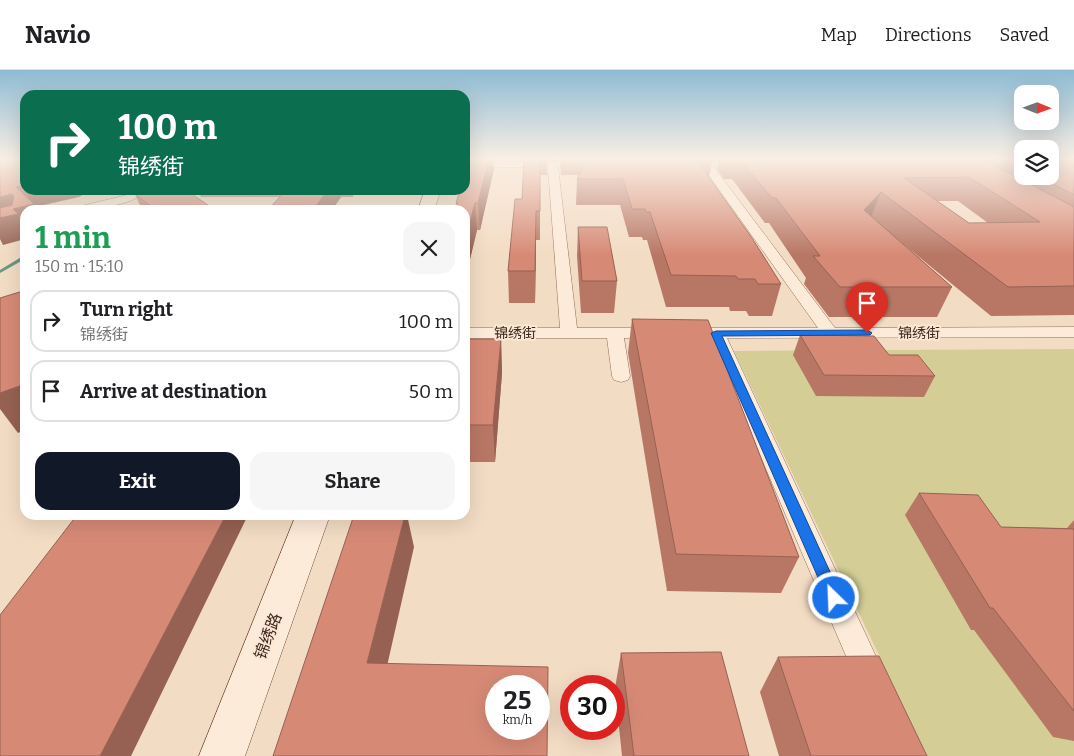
<!DOCTYPE html>
<html lang="en">
<head>
<meta charset="utf-8">
<style>
  body { margin:0; font-family:Bitter,"Noto Sans SC",serif; background:#f6f6f6; color:#202124; height:100vh; display:flex; flex-direction:column; font-size:19px; white-space:nowrap }
  * { box-sizing:border-box; margin:0 }
  p { font-size:16px; color:#757577 }
  .icon { flex:none; width:28px; height:28px; fill:none; stroke:currentColor; stroke-width:2; stroke-linecap:round; stroke-linejoin:round }
  .map { position:relative; flex:1; overflow:hidden }
  .drawer { position:absolute; left:20px; top:135px; width:450px; height:315px; display:flex; flex-direction:column; background:#fff; border-radius:15px; box-shadow:0 5px 20px #0002 }
  .drawer>* { flex:none }
  .hud { position:absolute; left:20px; top:20px; width:450px; height:105px; border-radius:15px; box-shadow:0 5px 20px #0002; background:#0b6e4f; color:#fff; overflow:hidden }
  .needle { width:32px; rotate:91deg }
  .controls { position:absolute; left:1014px; top:15px; display:grid; gap:10px }
  .controls a { display:grid; place-items:center; width:45px; height:45px; border-radius:10px; background:#fff; box-shadow:0 5px 20px #0002; font-size:25px }
  .speed { position:absolute; left:485px; top:605px; display:flex; gap:10px; font-size:25px; font-weight:700; text-align:center }
  .speed>* { display:grid; place-content:center; width:65px; height:65px; border-radius:50%; background:#fff; box-shadow:0 5px 20px #0002; line-height:1 }
  .speed small { font-size:12px; font-weight:400 }
  .speed .limit { border:8px solid #d22; background:#fff; color:#111 }
  .pin { position:absolute; display:grid; place-items:center; width:42px; height:42px; color:#fff; margin:-51px -21px; border-radius:50% 50% 50% 0; rotate:-45deg; box-shadow:0 0 5px #0007 }
  .pin .icon { rotate:45deg }
  .me { position:absolute; width:55px; margin:-28px; rotate:336deg; stroke-linejoin:round; filter:drop-shadow(0 0 4px #0008) }
  .turn { display:flex; align-items:center; gap:18px; height:105px; padding:0 15px; font-size:22px }
  .turn .icon { width:65px; height:65px; stroke-width:2.5 }
  .turn b { display:block; font-size:35px; line-height:42px }
  .round { display:grid; place-items:center; flex:none; width:52px; height:52px; border-radius:15px; background:#f6f6f6 }
  .summary { display:flex; align-items:center; justify-content:space-between; height:85px; padding:0 15px }
  h1 { font-size:30px; font-weight:700; line-height:38px; color:#1e9e55 }
  .primary-button { display:flex; gap:10px; margin-top:auto; padding:10px 15px }
  .primary-button a { flex:1; height:58px; border-radius:15px; background:#111827; color:#fff; font-size:20px; font-weight:700; line-height:58px; text-align:center }
  .primary-button a+a { background:#f6f6f6; color:#202124 }
  ul { padding:0; list-style:none }
  li { display:flex; align-items:center; gap:15px; height:62px; margin:0 10px 8px; padding:0 5px; border:2px solid #e0e0e0; border-radius:15px }
  li div { flex:1 }
  li b { display:block; font-size:19px }
  li em { font-style:normal }
  header { display:flex; align-items:center; gap:30px; box-sizing:border-box; height:70px; padding:0 25px; background:#fff; border-bottom:1px solid #e0e0e0 }
  header strong { font-size:24px }
  nav { display:flex; gap:28px; margin-inline-start:auto; font-size:18px }
  .map>svg:first-child { display:block }
</style>
</head>
<body>
<header>
<strong>Navio</strong>
<nav><a>Map</a><a>Directions</a><a>Saved</a></nav>
</header>
<div class="map">
<svg width="1074" height="686" viewBox="0 0 1074 686">
  <rect width="100%" height="100%" fill="#f3dcc4"/>
  <path fill="#d4ce96" d="M 1074,279 L 1074,686 L 927,686 L 734,281 Z"/>
  <g fill="none" stroke-linecap="round" stroke-linejoin="round">
    <path fill="#6c9683" fill-rule="evenodd" d="M 130,120 L 134,120 L 126,126 L 124,126 L 124,124 Z
      M 23,186 L 25,186 L 25,189 L 0,203 L 0,200 Z"/>
    <defs>
      <path id="minor" d="M 705,90 L 748,91 L 748,95 L 745,96 L 713,96 L 835,258 L 1074,257 L 1074,267 L 727,268 L 887,610 L 883,621 L 872,625 L 861,621 L 710,268 L 681,267 L 679,263 L 681,259 L 687,258 L 818,258 L 703,97 L 684,97 L 679,94 L 684,91 Z
        M 465,91 L 591,92 L 593,94 L 588,97 L 558,97 L 577,258 L 658,258 L 664,259 L 666,263 L 664,267 L 624,268 L 630,306 L 628,310 L 621,312 L 614,310 L 612,306 L 607,268 L 465,268 L 465,258 L 560,258 L 548,97 L 465,97 Z
        M 134,120 L 147,120 C 133,136 92,140 71,140 L 73,138 L 127,125 Z"/>
      <path id="secondary" d="M 425,120 L 441,120 L 434,140 L 418,140 Z
        M 296,445 L 330,445 L 245,686 L 199,686 Z"/>
    </defs>
    <use href="#minor" stroke="#916b58" stroke-width="1"/>
    <use href="#secondary" stroke="#734b3b" stroke-width="1"/>
    <use href="#minor" fill="#fdebd9" fill-rule="evenodd"/>
    <use href="#secondary" fill="#fdebd9" fill-rule="evenodd"/>
  </g>
  <path fill="#b87765" fill-rule="evenodd" d="M 524,89 L 547,89 L 547,105 L 540,105 L 540,170 L 536,170 L 535,233 L 509,233 L 508,201 L 522,129 Z
    M 560,89 L 585,89 L 585,93 L 587,89 L 713,89 L 709,108 L 781,214 L 772,246 L 749,246 L 746,241 L 730,241 L 729,237 L 666,237 L 647,170 L 643,170 L 642,167 L 629,167 L 620,135 L 576,135 L 577,109 L 579,105 L 561,105 Z
    M 719,89 L 1022,89 L 1022,106 L 1050,106 L 1074,89 L 1074,245 L 991,246 L 891,164 L 952,217 L 937,247 L 829,247 L 804,214 L 806,208 L 769,153 L 765,153 L 732,109 L 724,109 L 717,99 ZM 938,131 L 958,131 L 988,153 L 969,153 Z
    M 494,99 L 480,160 L 477,160 L 465,210 L 465,140 L 457,137 L 456,133 Z
    M 198,120 L 357,120 L 352,127 L 341,127 L 332,140 L 268,140 L 280,127 L 201,127 Z
    M 135,124 L 215,140 L 142,140 Z
    M 578,157 L 617,211 L 614,243 L 581,243 L 577,186 Z
    M 632,249 L 799,487 L 781,523 L 667,521 L 628,283 Z
    M 800,265 L 889,285 L 935,306 L 924,327 L 816,326 L 793,285 Z
    M 465,269 L 501,269 L 502,303 L 495,392 L 465,392 Z
    M 919,423 L 1001,457 L 1067,458 L 1074,450 L 1074,671 L 1053,667 L 974,560 L 971,560 L 905,445 Z
    M 621,583 L 749,686 L 622,686 L 615,618 Z
    M 778,587 L 927,686 L 779,686 L 760,622 Z"/>
  <path fill="#966153" d="M 489,89 L 493,89 L 494,99 L 480,160 L 478,133 Z
    M 25,115 L 25,120 L 91,120 L 79,127 L 35,137 L 37,140 L 25,140 L 25,169 L 3,175 L 0,169 L 0,127 L 12,124 L 20,137 L 16,117 Z
    M 328,120 L 339,120 L 341,127 L 332,140 L 313,140 Z
    M 350,120 L 357,120 L 352,127 Z
    M 881,122 L 871,147 L 864,140 Z
    M 475,133 L 477,160 L 465,210 L 465,169 Z
    M 536,141 L 536,170 L 535,233 L 535,201 Z
    M 501,269 L 502,303 L 495,392 L 493,355 Z
    M 25,314 L 25,360 L 18,363 L 0,339 L 0,323 Z
    M 226,445 L 248,445 L 131,686 L 100,686 Z
    M 405,445 L 407,445 L 414,477 L 380,627 L 367,593 Z"/>
  <path fill="#d68a76" stroke="#966153" fill-rule="evenodd" d="M 0,89 L 25,89 L 25,115 L 16,117 L 34,134 L 13,139 L 18,144 L 0,148 L 0,138 L 12,135 L 14,126 L 12,124 L 0,127 Z
    M 471,89 L 489,89 L 478,133 L 475,133 L 465,169 L 465,140 L 456,140 L 458,133 L 456,133 L 460,120 L 465,120 L 465,106 Z
    M 524,89 L 540,89 L 540,141 L 536,141 L 535,201 L 508,201 L 515,129 L 522,129 Z
    M 587,89 L 696,89 L 752,168 L 781,214 L 758,214 L 755,209 L 738,209 L 736,206 L 671,205 L 650,142 L 646,142 L 645,139 L 632,139 L 623,109 L 577,109 Z
    M 739,89 L 982,89 L 1074,137 L 1074,216 L 1008,217 L 881,122 L 864,140 L 952,217 L 840,217 L 813,186 L 820,186 L 776,128 L 772,128 ZM 969,107 L 1040,152 L 969,153 L 904,108 Z
    M 1004,89 L 1022,89 L 1022,98 Z
    M 1050,89 L 1074,89 L 1074,125 L 1038,106 L 1050,106 Z
    M 151,120 L 186,120 L 215,140 L 156,140 L 135,124 Z
    M 286,120 L 328,120 L 313,140 L 268,140 Z
    M 578,157 L 607,157 L 617,211 L 582,211 Z
    M 23,221 L 25,224 L 25,314 L 0,323 L 0,228 Z
    M 632,249 L 708,250 L 799,487 L 676,484 Z
    M 800,265 L 874,266 L 889,285 L 918,285 L 935,306 L 824,305 Z
    M 465,269 L 501,269 L 493,355 L 465,355 Z
    M 919,423 L 978,425 L 1001,457 L 1074,459 L 1074,641 L 993,538 L 990,538 Z
    M 77,445 L 226,445 L 100,686 L 0,686 L 0,545 Z
    M 354,445 L 405,445 L 367,593 L 548,597 L 547,686 L 273,686 ZM 496,616 L 539,616 L 539,659 L 496,659 Z
    M 721,582 L 749,686 L 634,686 L 621,583 Z
    M 879,586 L 927,686 L 811,686 L 778,587 Z"/>
  <linearGradient id="sky" x2="0" y2="1"><stop stop-color="#8ebbd4"/><stop offset="0.48" stop-color="#faefe4"/><stop offset="1" stop-color="#faefe4" stop-opacity="0"/></linearGradient>
  <rect width="1074" height="185" fill="url(#sky)"/>
  <path fill="#1a73e8" stroke="#114b97" d="M 867,260 L 872,263 L 870,265 L 722,266 L 842,528 L 840,532 L 834,534 L 829,532 L 827,528 L 711,263 L 716,261 Z"/>
  <g text-anchor="middle" dominant-baseline="central" stroke-width="4" stroke-linejoin="round" paint-order="stroke">
    <g font-size="14" fill="#3f271d" stroke="#fae8d5">
      <text x="515" y="263">锦绣街</text>
      <text x="919" y="263">锦绣街</text>
    </g>
    <g font-size="16" fill="#3f271d" stroke="#fae8d5">
      <text transform="translate(268 566) rotate(-69)">锦绣路</text>
    </g>
  </g>
</svg>
<div class="controls">
<a><svg class="needle" viewBox="-14 -14 28 28"><path d="M0-13l5 13h-10z" fill="#e53935"/><path d="M0 13l5-13h-10z" fill="#757577"/></svg></a>
<a><svg class="icon" aria-label="layers" viewBox="0 0 24 24"><path d="M12 4l9 5-9 5-9-5zM3 14l9 5 9-5"/></svg></a>
</div>
<div class="speed"><div>25<small>km/h</small></div><div class="limit">30</div></div>
<div class="pin" style="left:867px;top:263px;background:#d93025"><svg class="icon" aria-label="arrive" viewBox="0 0 24 24"><path d="M6 21V4h12l-3 4 3 4H6"/></svg></div>
<svg class="me" style="left:834px;top:528px" viewBox="-20 -20 40 40"><circle r="17" fill="#1a73e8" stroke="#fff" stroke-width="3"/><path d="M0-11L8 9 0 5-8 9z" fill="#fff"/></svg>
<div class="hud">
<div class="turn"><svg class="icon" aria-label="right" viewBox="0 0 24 24"><path d="M7 20v-9h11M14 6l5 5-5 5"/></svg><div><b>100 m</b>锦绣街</div></div>
</div>
<section class="drawer">
<div class="summary"><div><h1>1 min</h1><p>150 m · 15:10</p></div><a class="round"><svg class="icon" aria-label="close" viewBox="0 0 24 24"><path d="M6 6l12 12M18 6L6 18"/></svg></a></div>
<ul>
<li><svg class="icon" aria-label="right" viewBox="0 0 24 24"><path d="M7 20v-9h11M14 6l5 5-5 5"/></svg><div><b>Turn right</b><p>锦绣街</p></div><em>100 m</em></li>
<li><svg class="icon" aria-label="arrive" viewBox="0 0 24 24"><path d="M6 21V4h12l-3 4 3 4H6"/></svg><div><b>Arrive at destination</b></div><em>50 m</em></li>
</ul>
<div class="primary-button"><a>Exit</a><a>Share</a></div>
</section>
</div>
</body>
</html>
